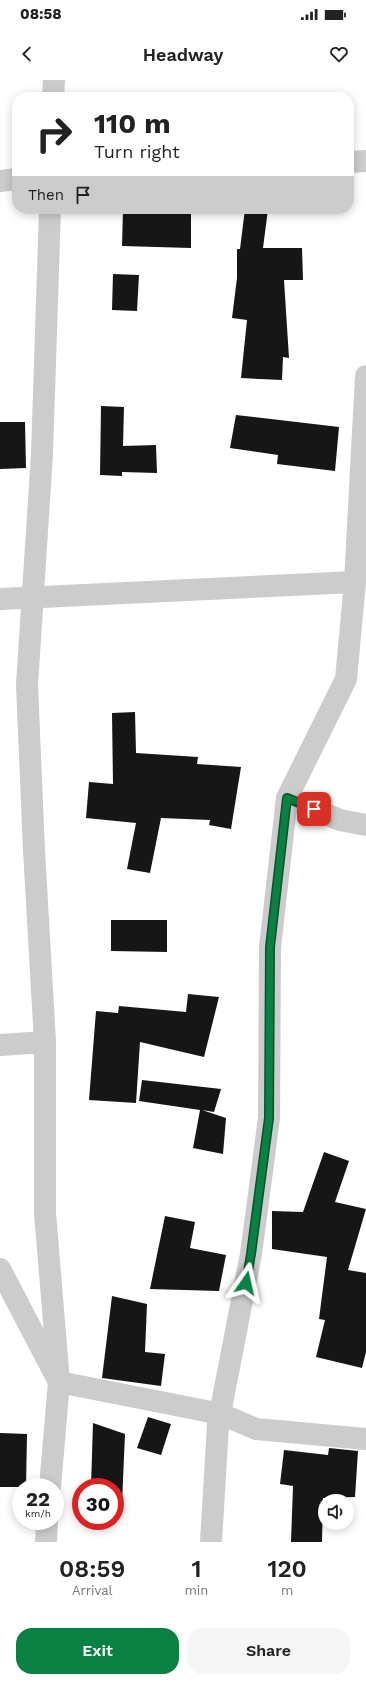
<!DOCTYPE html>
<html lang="en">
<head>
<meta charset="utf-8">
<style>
  body { margin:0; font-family:"Work Sans",sans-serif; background:#f6f6f6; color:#222; height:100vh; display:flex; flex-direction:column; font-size:15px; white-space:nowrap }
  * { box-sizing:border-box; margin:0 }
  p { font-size:13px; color:#767676 }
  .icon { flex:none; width:22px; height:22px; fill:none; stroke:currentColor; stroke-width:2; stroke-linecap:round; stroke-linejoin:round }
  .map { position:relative; height:1462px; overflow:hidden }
  .side { display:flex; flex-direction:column; background:#fff; flex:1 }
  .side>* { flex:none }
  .top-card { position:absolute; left:12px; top:12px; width:342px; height:122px; border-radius:16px; box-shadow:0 2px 10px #0003; background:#fff; color:#222; overflow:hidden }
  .fabs { position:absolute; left:318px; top:1414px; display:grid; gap:8px }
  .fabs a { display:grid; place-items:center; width:36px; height:36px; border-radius:50%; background:#fff; box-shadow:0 2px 10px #0003; font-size:20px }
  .speed { position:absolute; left:12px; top:1398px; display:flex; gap:8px; font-size:20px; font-weight:700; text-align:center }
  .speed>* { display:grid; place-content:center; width:52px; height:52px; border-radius:50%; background:#fff; box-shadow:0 2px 10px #0003; line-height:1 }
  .speed small { font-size:10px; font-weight:400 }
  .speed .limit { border:6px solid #d22; background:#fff; color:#111 }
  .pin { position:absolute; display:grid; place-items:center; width:34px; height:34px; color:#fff; margin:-17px; border-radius:8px; box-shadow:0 2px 6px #0006 }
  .me { position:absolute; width:44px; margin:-22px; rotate:11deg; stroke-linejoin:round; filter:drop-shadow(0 0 3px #0008) }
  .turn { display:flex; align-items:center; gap:14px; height:84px; padding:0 16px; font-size:18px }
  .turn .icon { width:52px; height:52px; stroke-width:2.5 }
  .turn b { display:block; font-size:28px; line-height:34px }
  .then { display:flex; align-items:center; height:38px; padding:0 16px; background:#0003; gap:8px; font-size:15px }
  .eta { display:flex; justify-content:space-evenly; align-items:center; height:68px; text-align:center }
  .eta b { font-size:24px; font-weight:600; line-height:28px }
  .primary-button { display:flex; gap:8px; margin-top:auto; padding:8px 16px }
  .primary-button a { flex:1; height:46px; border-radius:16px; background:#0b8043; color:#fff; font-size:16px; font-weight:600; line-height:46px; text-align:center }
  .primary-button a+a { background:#f6f6f6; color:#222 }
  .status { display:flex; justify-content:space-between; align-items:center; height:28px; padding:0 20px; background:#fff; direction:ltr }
  .status svg { height:11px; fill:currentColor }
  header { display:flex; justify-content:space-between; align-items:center; height:52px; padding:0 16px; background:#fff; font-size:18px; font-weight:600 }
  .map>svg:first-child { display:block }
</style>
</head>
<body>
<div class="status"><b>08:58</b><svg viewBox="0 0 49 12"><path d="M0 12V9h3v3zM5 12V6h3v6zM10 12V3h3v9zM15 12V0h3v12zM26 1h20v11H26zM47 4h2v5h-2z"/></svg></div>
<header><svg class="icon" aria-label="back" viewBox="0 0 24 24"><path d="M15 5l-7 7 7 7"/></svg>Headway<svg class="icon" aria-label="heart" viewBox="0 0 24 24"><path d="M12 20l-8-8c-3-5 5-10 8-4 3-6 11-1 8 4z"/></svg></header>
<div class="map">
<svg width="366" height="1462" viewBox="0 0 366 1462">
  <rect width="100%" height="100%" fill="#fff"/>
  <path fill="#161616" d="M 123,129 L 191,129 L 191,168 L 122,166 Z
    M 245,129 L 268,129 L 263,168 L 302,168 L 303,200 L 284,200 L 289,278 L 283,277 L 282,300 L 241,298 L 247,240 L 232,238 L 237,198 L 237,169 L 240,169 Z
    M 113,194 L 139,195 L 137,231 L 112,230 Z
    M 101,326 L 124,327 L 123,366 L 156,365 L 157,393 L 122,392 L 122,396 L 100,395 Z
    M 236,335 L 339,347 L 335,391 L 277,384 L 278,375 L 230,368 Z
    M 0,342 L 25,342 L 26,388 L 0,389 Z
    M 135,632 L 136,673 L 198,677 L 197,684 L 241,687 L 231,749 L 209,745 L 210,740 L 161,738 L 150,793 L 127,789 L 136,743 L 86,738 L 89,702 L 113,704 L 112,633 Z
    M 111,840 L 167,840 L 167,872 L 111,871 Z
    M 188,914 L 219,917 L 204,977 L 140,962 L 136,1023 L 89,1020 L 96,931 L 118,933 L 119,926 L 186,932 Z
    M 142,1000 L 221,1009 L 214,1032 L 202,1030 L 226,1038 L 223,1074 L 193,1068 L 200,1030 L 139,1021 Z
    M 324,1072 L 349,1081 L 335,1122 L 366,1129 L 348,1190 L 366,1193 L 366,1272 L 362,1288 L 316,1277 L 325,1240 L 319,1239 L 327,1177 L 272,1169 L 272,1131 L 303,1132 Z
    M 165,1136 L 195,1142 L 190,1168 L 226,1175 L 219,1211 L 150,1209 Z
    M 112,1216 L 147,1224 L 145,1272 L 165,1274 L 161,1306 L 102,1298 Z
    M 148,1337 L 171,1344 L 161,1375 L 137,1368 Z
    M 93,1343 L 125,1354 L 122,1423 L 115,1422 L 115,1407 L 91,1407 Z
    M 0,1353 L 27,1354 L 26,1407 L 0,1407 Z
    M 329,1368 L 358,1371 L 355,1417 L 323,1418 L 322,1462 L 291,1462 L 293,1406 L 280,1404 L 284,1370 L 328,1375 Z"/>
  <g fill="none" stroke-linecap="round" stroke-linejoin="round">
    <path stroke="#ccc" stroke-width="22" d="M 53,17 L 54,0
      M 349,82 L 366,81
      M 0,101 L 17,99
      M 50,129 L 42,374 L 27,605 L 34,770 L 45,962 L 45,1133 L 59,1302 L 50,1407
      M 0,519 L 355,502
      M 287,718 L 340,740 L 366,745
      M 0,965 L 45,962
      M 0,1189 L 59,1302 L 221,1334 L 256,1349 L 366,1359
      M 46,1462 L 47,1441
      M 211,1462 L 218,1344 L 251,1174 L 269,1038 L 270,867 L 287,718 L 346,599 L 355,502 L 366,296"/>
  </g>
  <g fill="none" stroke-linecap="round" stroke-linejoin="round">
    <defs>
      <path id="route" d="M 246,1203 L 251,1174 L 269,1038 L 270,867 L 287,718 L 314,729"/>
    </defs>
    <use href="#route" stroke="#07532c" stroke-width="10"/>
    <use href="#route" stroke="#0b8043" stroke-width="7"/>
  </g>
</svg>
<div class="fabs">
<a><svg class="icon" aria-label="sound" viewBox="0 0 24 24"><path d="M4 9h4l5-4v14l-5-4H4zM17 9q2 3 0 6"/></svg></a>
</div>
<div class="speed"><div>22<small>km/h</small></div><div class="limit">30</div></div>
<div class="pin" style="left:314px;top:729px;background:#d93025"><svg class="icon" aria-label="arrive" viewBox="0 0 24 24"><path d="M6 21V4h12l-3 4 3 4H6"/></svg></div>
<svg class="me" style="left:246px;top:1203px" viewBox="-20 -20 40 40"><path d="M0-17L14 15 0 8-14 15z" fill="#0b8043" stroke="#fff" stroke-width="4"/></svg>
<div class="top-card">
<div class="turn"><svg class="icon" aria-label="right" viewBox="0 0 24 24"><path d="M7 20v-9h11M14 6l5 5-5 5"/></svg><div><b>110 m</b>Turn right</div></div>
<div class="then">Then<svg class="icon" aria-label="arrive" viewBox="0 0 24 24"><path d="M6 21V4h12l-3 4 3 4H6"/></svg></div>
</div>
</div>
<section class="side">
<div class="eta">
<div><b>08:59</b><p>Arrival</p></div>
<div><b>1</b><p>min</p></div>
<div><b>120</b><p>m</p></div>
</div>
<div class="primary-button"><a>Exit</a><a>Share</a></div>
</section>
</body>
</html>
